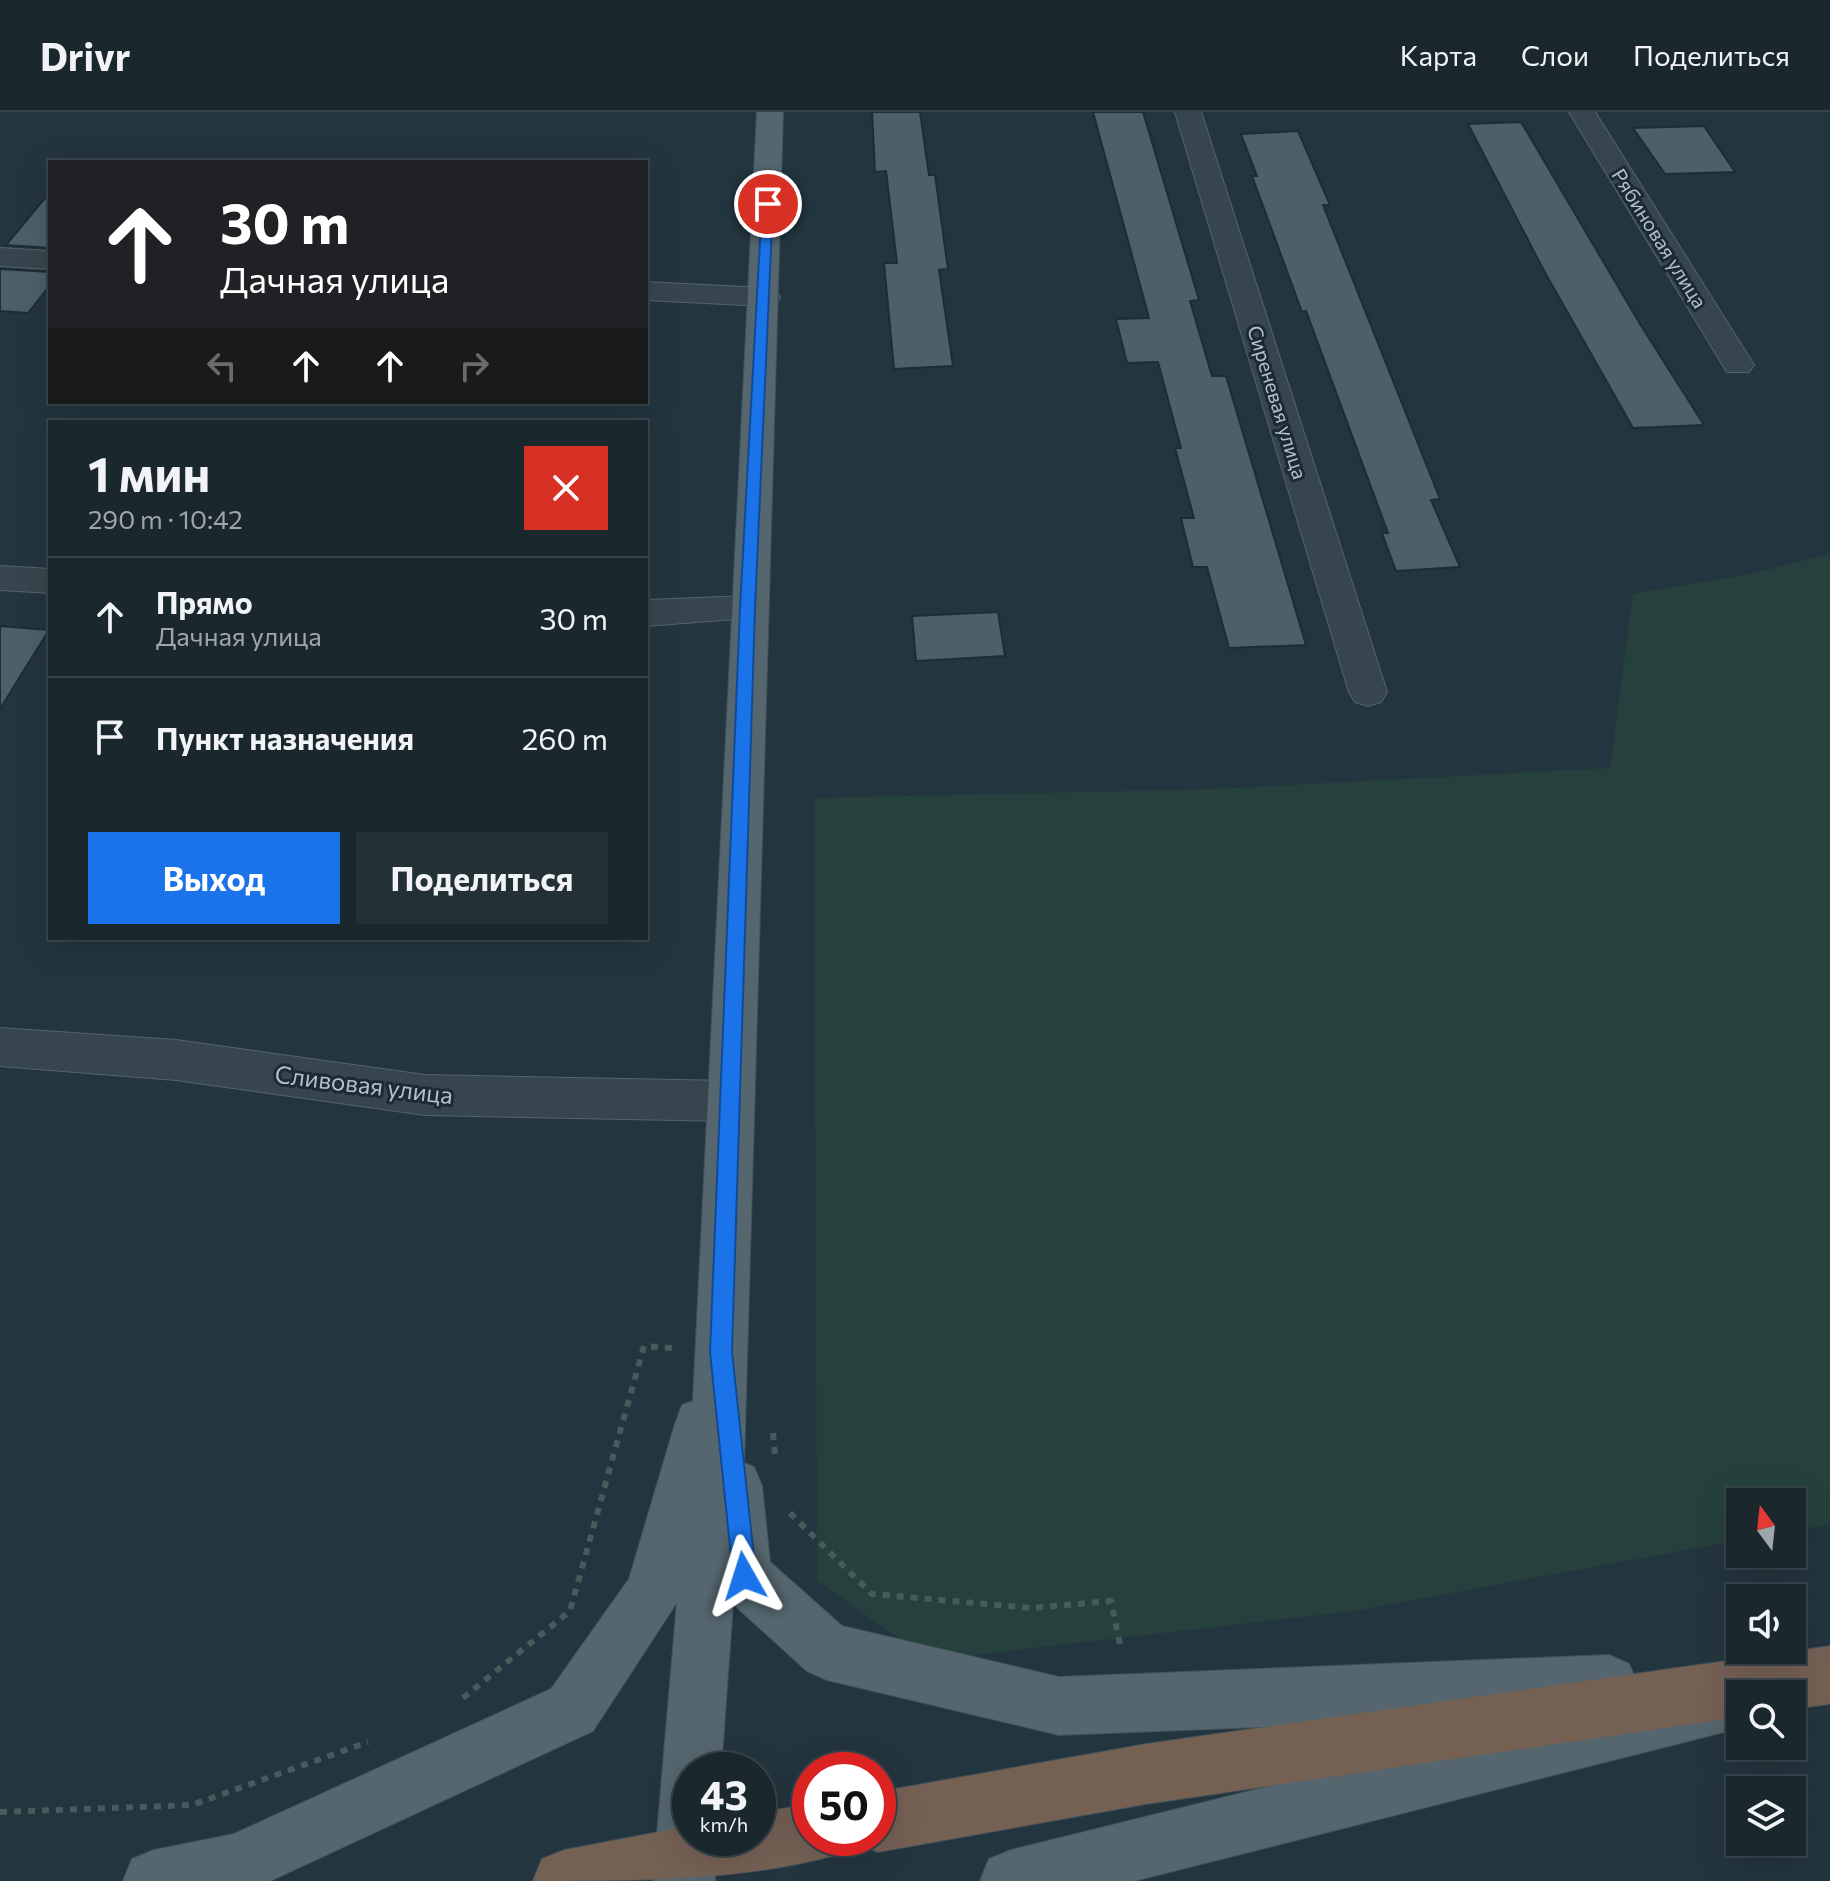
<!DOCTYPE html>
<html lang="ru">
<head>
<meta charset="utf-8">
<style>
  body { margin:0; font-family:Commissioner,sans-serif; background:#233036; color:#f1f3f6; height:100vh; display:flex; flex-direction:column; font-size:30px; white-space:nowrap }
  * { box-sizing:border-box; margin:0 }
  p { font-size:26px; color:#9fa6aa }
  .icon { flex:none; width:44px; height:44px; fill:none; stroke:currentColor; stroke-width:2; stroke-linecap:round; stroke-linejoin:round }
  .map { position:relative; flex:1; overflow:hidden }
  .details { position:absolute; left:48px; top:308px; width:600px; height:520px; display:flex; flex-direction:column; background:#1a282e; border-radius:0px; box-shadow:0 8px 32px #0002,0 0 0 2px #38444a }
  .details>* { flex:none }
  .hud { position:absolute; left:48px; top:48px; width:600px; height:244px; border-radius:0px; box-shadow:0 8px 32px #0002,0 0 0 2px #38444a; background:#202124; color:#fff; overflow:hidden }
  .needle { width:52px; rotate:345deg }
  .buttons { position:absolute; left:1726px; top:1376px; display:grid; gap:16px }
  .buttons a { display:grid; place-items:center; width:80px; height:80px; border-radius:0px; background:#1a282e; box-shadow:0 8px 32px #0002,0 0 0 2px #38444a; font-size:40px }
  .speed { position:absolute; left:672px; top:1640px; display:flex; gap:16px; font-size:40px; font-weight:700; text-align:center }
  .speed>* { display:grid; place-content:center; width:104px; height:104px; border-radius:50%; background:#1a282e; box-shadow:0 8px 32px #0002,0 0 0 2px #38444a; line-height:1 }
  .speed small { font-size:20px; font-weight:400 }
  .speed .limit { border:12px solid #d22; background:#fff; color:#111 }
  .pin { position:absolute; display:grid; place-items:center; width:68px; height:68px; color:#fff; margin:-34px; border:4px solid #fff; border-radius:50%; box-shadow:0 2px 8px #0007 }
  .me { position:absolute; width:88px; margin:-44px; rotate:354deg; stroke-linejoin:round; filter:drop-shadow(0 0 6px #0008) }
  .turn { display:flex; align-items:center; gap:28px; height:168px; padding:0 40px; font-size:36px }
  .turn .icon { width:104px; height:104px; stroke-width:2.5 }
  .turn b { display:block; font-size:56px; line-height:68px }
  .lanes { display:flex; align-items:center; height:76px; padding:0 40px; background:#0003; justify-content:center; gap:40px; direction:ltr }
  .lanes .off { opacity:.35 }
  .round { display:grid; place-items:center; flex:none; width:84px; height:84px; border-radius:0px; background:#233036 }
  .head { display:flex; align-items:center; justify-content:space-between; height:136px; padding:0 40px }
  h1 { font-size:48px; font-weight:700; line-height:60px }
  .cta { display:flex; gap:16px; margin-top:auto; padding:16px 40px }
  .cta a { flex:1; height:92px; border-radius:0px; background:#1a73e8; color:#fff; font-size:32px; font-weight:700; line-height:92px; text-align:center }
  .cta a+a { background:#233036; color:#f1f3f6 }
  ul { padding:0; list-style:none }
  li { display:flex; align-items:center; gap:24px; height:120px; padding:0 40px; border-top:2px solid #38444a }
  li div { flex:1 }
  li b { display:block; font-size:30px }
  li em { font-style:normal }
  header { display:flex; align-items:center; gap:48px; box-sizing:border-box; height:112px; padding:0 40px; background:#1a282e; border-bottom:2px solid #38444a }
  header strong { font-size:38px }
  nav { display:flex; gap:44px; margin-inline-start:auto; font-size:28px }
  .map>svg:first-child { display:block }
</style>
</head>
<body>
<header>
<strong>Drivr</strong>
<nav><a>Карта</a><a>Слои</a><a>Поделиться</a></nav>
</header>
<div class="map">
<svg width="1830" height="1769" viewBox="0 0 1830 1769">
  <rect width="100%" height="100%" fill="#23353e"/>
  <path fill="#26413d" d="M 1830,442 L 1830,1412 L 1792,1419 L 1792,1390 L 1740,1390 L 1740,1428 L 1354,1499 L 930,1548 L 817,1469 L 814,686 L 1215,677 L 1610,656 L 1633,482 L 1747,463 Z"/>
  <path fill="#4c606a" stroke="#1e2d35" stroke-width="2" d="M 872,0 L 920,0 L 929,63 L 935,63 L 948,157 L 939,158 L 953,254 L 894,257 L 884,151 L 897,151 L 886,59 L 875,60 Z
    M 1093,0 L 1143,0 L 1199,188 L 1190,189 L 1212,264 L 1226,264 L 1306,533 L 1229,536 L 1207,455 L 1193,455 L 1181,406 L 1194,406 L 1175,336 L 1181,336 L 1158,250 L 1127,251 L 1116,207 L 1149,206 Z
    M 1521,10 L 1640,212 L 1704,313 L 1633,316 L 1543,157 L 1468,12 Z
    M 1704,14 L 1735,60 L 1665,62 L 1633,16 Z
    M 1298,19 L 1330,93 L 1323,93 L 1440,387 L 1431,388 L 1460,455 L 1396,459 L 1382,421 L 1388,421 L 1306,199 L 1302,200 L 1252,64 L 1257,64 L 1241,22 Z
    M 50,80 L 50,136 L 6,133 Z
    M 0,157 L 50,160 L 50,173 L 28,201 L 0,199 Z
    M 998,500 L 1005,544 L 916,549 L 912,504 Z
    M 0,514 L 49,518 L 0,597 Z"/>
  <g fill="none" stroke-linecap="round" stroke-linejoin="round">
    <defs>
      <path id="minor" d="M 1175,0 L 1201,0 L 1387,580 L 1381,590 L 1368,594 L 1355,590 L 1349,580 Z
        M 1569,0 L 1595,0 L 1754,253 L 1749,260 L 1727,260 Z
        M 0,136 L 50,139 L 50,157 L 0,154 Z
        M 646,170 L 765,176 L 776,179 L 780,185 L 776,191 L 765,194 L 646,188 Z
        M 0,454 L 50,457 L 50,481 L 0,478 Z
        M 748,484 L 761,487 L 766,496 L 761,505 L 646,514 L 646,488 Z
        M 0,916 L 176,928 L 425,963 L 730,969 L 746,975 L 753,989 L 746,1003 L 730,1009 L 425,1003 L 176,968 L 0,954 Z"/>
      <path id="major" d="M 757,0 L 783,0 L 744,1351 L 754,1355 L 762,1374 L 770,1450 L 842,1514 L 1059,1565 L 1609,1543 L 1629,1552 L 1638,1572 L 1633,1584 L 1740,1558 L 1761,1566 L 1767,1582 L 1740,1582 L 1740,1616 L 1134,1769 L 980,1769 L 989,1747 L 1011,1738 L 1558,1603 L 1059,1623 L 827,1568 L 807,1559 L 733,1492 L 721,1658 L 690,1658 L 690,1726 L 717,1726 L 715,1769 L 653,1769 L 677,1490 L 593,1619 L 270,1769 L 123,1769 L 132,1747 L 154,1738 L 234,1722 L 551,1577 L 629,1467 L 675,1312 L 682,1293 L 693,1289 Z"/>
      <path id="highway" d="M 1830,1534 L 1830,1592 L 1792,1597 L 1792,1582 L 1740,1582 L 1740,1605 L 1146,1692 L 878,1740 L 857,1731 L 854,1726 L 878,1726 L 878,1680 L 1146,1632 Z
        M 810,1692 L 810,1726 L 839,1726 L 832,1744 C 739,1769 631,1769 533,1769 L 542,1747 L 564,1738 L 690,1714 L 690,1726 L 758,1726 L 758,1701 Z"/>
    </defs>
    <use href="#minor" stroke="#55646c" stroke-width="2"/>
    <use href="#major" stroke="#43525a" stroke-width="2"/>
    <use href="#highway" stroke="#425159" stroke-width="2"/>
    <path stroke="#455d5a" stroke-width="6" stroke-dasharray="7 7" stroke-linecap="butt" d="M 773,1321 L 775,1343
      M 790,1401 L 872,1482 L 1032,1496 L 1111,1489 L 1121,1538
      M 463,1586 L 570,1499 L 644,1234 L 673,1236
      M 0,1700 L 192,1693 L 368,1630"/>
    <use href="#minor" fill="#37464e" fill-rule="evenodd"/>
    <use href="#major" fill="#55666e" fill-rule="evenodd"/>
    <use href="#highway" fill="#756054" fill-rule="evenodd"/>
  </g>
  <path fill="#1a73e8" stroke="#114b97" stroke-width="2" d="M 768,89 L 773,92 L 755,496 L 732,1240 L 756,1464 L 753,1472 L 744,1475 L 736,1472 L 733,1464 L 710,1240 L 740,496 L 762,92 Z"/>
  <g text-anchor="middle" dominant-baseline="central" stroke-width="6" stroke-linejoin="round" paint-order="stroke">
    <g font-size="20" fill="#b3c1c9" stroke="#1c2b33">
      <text transform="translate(1660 126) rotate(58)">Рябиновая улица</text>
      <text transform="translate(1278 290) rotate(73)">Сиреневая улица</text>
    </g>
    <g font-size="24" fill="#b3c1c9" stroke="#1c2b33">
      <text transform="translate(364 972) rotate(7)">Сливовая улица</text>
    </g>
  </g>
</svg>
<div class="buttons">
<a><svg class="needle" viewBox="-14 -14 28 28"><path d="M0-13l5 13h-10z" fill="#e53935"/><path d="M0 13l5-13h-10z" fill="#9fa6aa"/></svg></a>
<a><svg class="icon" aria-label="sound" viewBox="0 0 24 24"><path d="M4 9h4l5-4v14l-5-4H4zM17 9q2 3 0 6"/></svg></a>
<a><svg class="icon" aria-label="search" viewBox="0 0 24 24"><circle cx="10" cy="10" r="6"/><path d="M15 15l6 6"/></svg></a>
<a><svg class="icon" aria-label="layers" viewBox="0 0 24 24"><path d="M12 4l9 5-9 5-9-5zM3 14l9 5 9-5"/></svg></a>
</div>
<div class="speed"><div>43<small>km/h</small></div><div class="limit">50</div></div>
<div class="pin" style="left:768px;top:92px;background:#d93025"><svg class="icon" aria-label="arrive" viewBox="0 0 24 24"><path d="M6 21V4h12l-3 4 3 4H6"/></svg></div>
<svg class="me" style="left:744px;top:1464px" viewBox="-20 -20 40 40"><path d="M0-17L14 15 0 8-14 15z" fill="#1a73e8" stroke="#fff" stroke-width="4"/></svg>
<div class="hud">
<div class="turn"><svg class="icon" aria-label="ahead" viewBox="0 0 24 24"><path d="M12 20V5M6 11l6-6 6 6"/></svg><div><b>30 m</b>Дачная улица</div></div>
<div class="lanes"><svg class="icon off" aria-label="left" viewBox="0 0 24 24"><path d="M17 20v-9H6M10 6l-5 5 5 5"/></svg><svg class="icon" aria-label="ahead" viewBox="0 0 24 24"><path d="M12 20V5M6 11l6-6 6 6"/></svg><svg class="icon" aria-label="ahead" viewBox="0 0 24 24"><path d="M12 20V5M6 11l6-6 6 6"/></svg><svg class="icon off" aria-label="right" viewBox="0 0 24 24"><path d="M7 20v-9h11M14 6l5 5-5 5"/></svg></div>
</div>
<section class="details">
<div class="head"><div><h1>1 мин</h1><p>290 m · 10:42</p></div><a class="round" style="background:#d93025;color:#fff"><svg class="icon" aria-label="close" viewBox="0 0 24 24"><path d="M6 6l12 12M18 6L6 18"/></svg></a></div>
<ul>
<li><svg class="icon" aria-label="ahead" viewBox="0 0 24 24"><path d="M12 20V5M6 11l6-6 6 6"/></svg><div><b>Прямо</b><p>Дачная улица</p></div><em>30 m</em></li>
<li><svg class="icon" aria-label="arrive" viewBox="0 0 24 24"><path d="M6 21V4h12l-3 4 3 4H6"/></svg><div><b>Пункт назначения</b></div><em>260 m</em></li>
</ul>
<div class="cta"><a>Выход</a><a>Поделиться</a></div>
</section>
</div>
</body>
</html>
